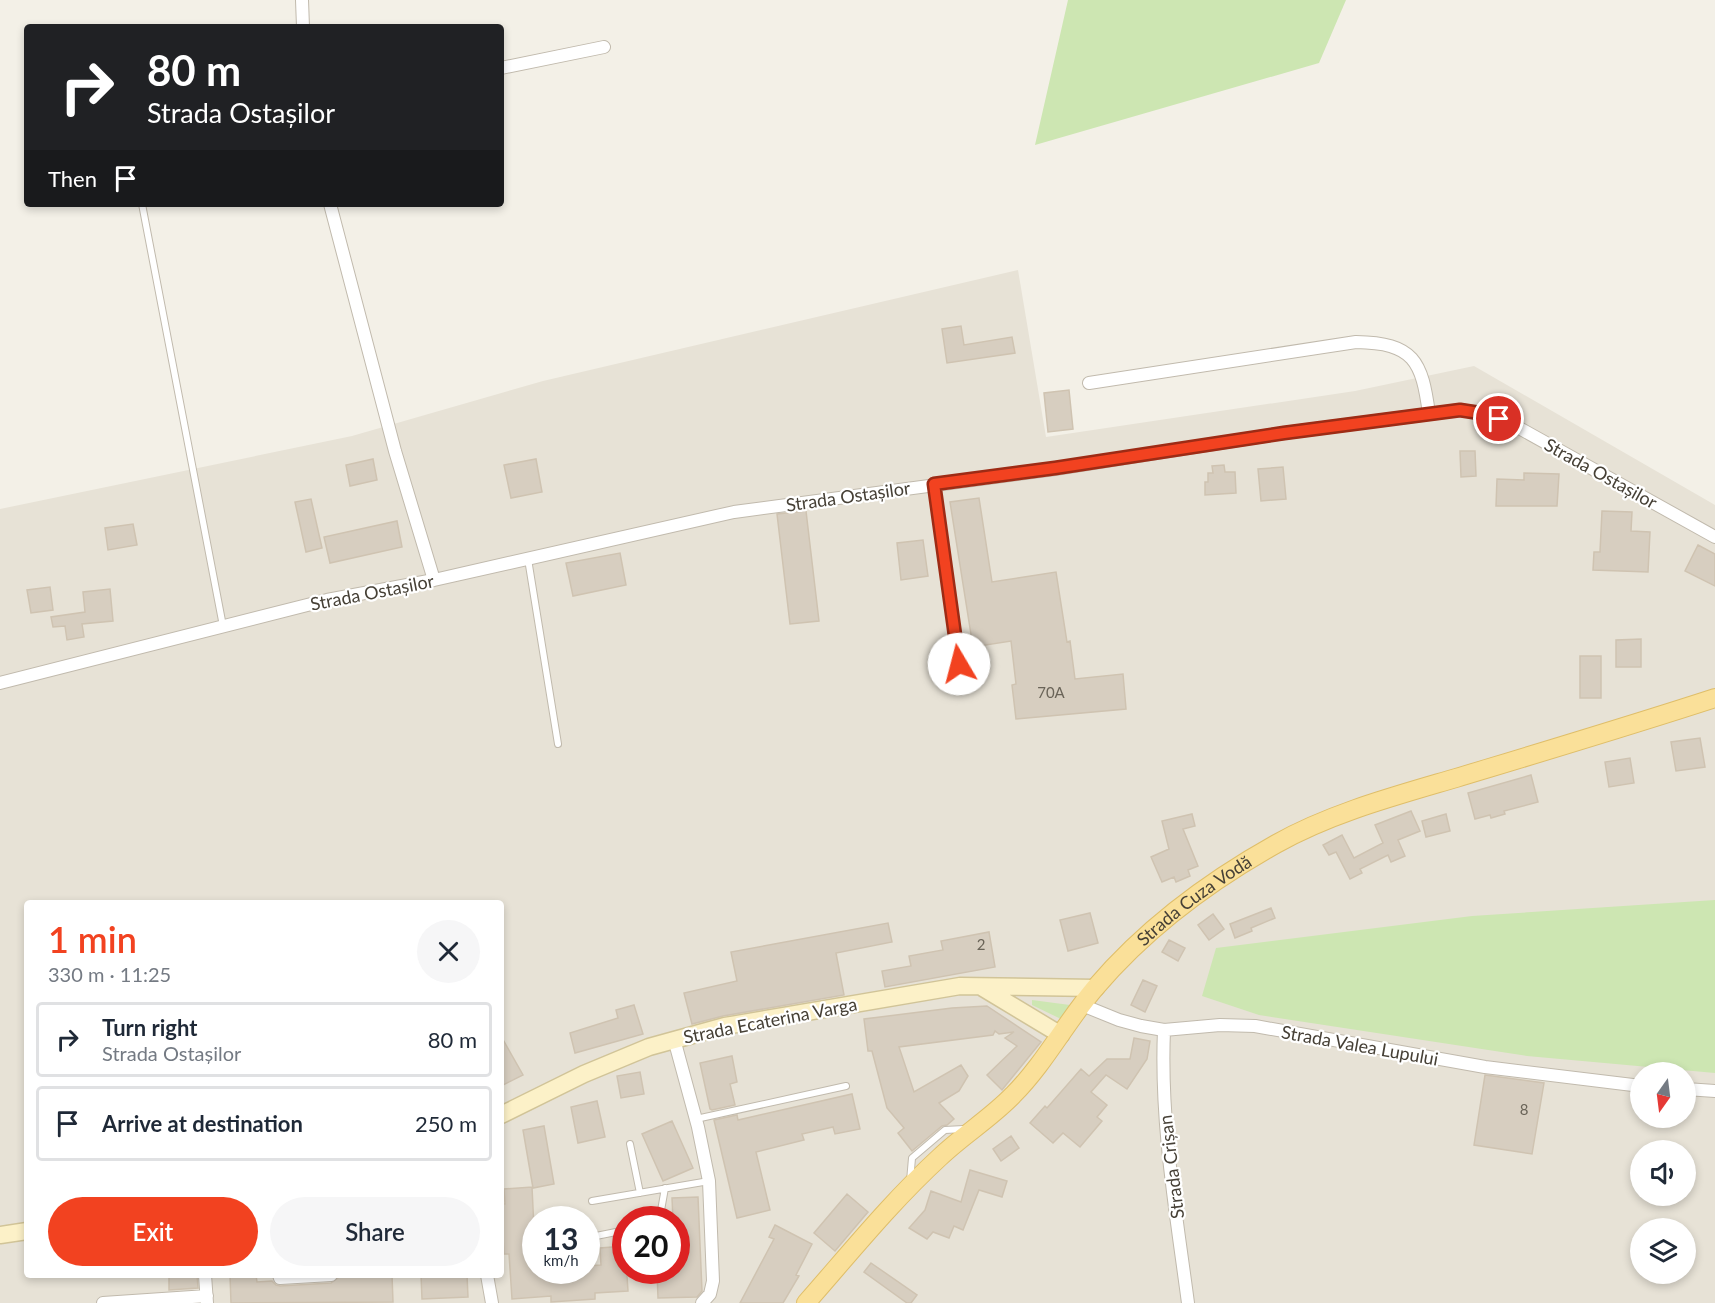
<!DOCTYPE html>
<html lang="en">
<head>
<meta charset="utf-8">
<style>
  body { margin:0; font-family:Lato,sans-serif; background:#f6f6f7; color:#1f2937; height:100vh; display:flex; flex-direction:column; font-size:22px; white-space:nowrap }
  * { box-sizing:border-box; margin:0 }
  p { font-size:20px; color:#747a83 }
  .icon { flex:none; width:33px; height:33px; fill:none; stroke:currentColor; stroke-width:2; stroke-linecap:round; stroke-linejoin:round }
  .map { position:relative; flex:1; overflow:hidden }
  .drawer { position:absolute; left:24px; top:900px; width:480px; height:378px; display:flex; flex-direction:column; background:#fff; border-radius:6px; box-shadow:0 3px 9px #0003 }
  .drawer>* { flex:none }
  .guide { position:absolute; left:24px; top:24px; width:480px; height:183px; border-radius:6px; box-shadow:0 3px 9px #0003; background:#202124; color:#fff; overflow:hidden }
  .needle { width:39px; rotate:194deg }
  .buttons { position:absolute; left:1630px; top:1062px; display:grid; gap:12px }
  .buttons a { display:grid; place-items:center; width:66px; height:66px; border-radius:50%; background:#fff; box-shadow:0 3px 9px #0003; font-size:30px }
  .speed { position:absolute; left:522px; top:1206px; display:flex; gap:12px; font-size:30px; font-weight:700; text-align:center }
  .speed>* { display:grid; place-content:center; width:78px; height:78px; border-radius:50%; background:#fff; box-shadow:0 3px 9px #0003; line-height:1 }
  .speed small { font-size:15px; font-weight:400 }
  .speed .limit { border:9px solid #d22; background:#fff; color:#111 }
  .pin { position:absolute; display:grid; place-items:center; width:51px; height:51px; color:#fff; margin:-26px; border:3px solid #fff; border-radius:50%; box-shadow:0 2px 6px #0007 }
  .me { position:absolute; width:66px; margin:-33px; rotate:352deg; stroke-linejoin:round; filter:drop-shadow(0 0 4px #0008) }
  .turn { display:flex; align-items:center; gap:21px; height:126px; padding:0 24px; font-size:27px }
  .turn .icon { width:78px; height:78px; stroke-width:2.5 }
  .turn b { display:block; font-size:42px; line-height:51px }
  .then { display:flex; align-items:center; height:57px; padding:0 24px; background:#0003; gap:12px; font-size:22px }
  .round { display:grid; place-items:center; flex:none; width:63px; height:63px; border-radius:32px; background:#f6f6f7 }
  .summary { display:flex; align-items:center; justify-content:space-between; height:102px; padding:0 24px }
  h1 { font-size:36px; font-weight:600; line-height:45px; color:#f24220 }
  .button { display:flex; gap:12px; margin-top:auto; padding:12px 24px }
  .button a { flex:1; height:69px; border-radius:36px; background:#f24220; color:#fff; font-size:24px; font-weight:600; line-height:69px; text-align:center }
  .button a+a { background:#f6f6f7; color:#1f2937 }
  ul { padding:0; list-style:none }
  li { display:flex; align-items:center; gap:18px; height:75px; margin:0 12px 9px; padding:0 12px; border:3px solid #e0e1e3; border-radius:6px }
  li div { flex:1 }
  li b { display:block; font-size:22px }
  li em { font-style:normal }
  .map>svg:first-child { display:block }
</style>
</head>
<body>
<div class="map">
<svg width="1715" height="1303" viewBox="0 0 1715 1303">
  <rect width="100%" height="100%" fill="#f3f0e7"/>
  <path fill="#e7e2d6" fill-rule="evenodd" d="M 1018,270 L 1046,437 L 1355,391 L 1474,366 L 1715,505 L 1715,1303 L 0,1303 L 0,509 L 352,436 L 543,381 ZM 27,903 L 501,903 L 501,1275 L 27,1275 ZM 1641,1072 L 1686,1072 L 1686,1118 L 1641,1118 ZM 1641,1150 L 1686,1150 L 1686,1196 L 1641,1196 ZM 536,1220 L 586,1220 L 586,1270 L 536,1270 ZM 626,1220 L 676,1220 L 676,1270 L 626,1270 ZM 1641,1228 L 1686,1228 L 1686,1274 L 1641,1274 Z"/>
  <path fill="#cde6b2" d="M 1068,0 L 1346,0 L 1319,63 L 1035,145 Z
    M 1715,900 L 1715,1073 L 1527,1056 L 1259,1015 L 1202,996 L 1216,948 L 1472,916 Z
    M 1032,1000 L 1070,1005 L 1063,1020 L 1032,1005 Z"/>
  <path fill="#d7cec0" stroke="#cfc3b1" stroke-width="1.5" d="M 961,326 L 964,345 L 1012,337 L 1015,353 L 947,363 L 942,329 Z
    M 1069,390 L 1073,429 L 1048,432 L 1044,393 Z
    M 1460,451 L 1475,451 L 1476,476 L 1461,477 Z
    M 373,459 L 377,480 L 350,486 L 346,465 Z
    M 536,459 L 542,492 L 511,498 L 504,465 Z
    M 1224,465 L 1225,472 L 1235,472 L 1236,493 L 1205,495 L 1205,482 L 1208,482 L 1208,473 L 1213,473 L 1212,466 Z
    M 1283,467 L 1286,499 L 1261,501 L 1258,469 Z
    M 1524,473 L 1559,474 L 1557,506 L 1496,506 L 1497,479 L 1524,480 Z
    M 979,498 L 992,582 L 1056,572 L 1067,642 L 1070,641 L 1075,679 L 1123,674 L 1126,709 L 1016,719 L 1012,685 L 1016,684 L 1011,641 L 973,647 L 950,502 Z
    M 311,499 L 322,548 L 306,552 L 295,502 Z
    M 806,511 L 819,621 L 790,624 L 777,514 Z
    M 1602,511 L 1632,512 L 1631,531 L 1650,532 L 1648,572 L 1593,570 L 1594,552 L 1600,552 Z
    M 397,521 L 402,547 L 330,563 L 324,537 Z
    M 133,524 L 137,545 L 108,550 L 105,528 Z
    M 923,540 L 928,576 L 901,580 L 897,543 Z
    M 1698,545 L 1715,554 L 1715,586 L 1685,571 Z
    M 620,553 L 626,585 L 573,596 L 566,563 Z
    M 50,587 L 53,610 L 31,613 L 27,590 Z
    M 110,589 L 113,621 L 82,624 L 84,637 L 67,640 L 65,626 L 53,627 L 51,617 L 85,612 L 83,592 Z
    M 1641,639 L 1641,667 L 1616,667 L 1616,640 Z
    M 1580,656 L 1601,656 L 1601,698 L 1580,698 Z
    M 1700,738 L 1705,767 L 1676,771 L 1671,742 Z
    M 1630,758 L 1634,783 L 1609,787 L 1605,762 Z
    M 1531,775 L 1538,802 L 1504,811 L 1505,814 L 1491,818 L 1490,815 L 1475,819 L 1468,793 Z
    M 1411,811 L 1420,831 L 1398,840 L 1405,856 L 1391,862 L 1388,855 L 1360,869 L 1362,873 L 1350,879 L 1336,852 L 1329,855 L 1323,845 L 1342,835 L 1354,858 L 1383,843 L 1375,825 Z
    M 1192,814 L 1195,826 L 1183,829 L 1198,866 L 1188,870 L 1190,876 L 1176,882 L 1174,877 L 1162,882 L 1151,857 L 1169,849 L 1162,821 Z
    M 1446,814 L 1450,831 L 1426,837 L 1422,821 Z
    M 1271,908 L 1275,918 L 1251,928 L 1252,931 L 1235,938 L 1230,924 Z
    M 1090,913 L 1098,943 L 1068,951 L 1060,920 Z
    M 1213,914 L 1224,929 L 1209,940 L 1198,925 Z
    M 888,923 L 892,942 L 836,953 L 844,995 L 723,1016 L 692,1024 L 684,993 L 737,981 L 731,952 Z
    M 989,932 L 995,967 L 885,987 L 882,971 L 911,966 L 909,956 L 943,950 L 941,941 Z
    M 1169,940 L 1185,948 L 1178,961 L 1162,952 Z
    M 1143,980 L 1157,986 L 1145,1012 L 1131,1005 Z
    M 634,1005 L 643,1034 L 575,1053 L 570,1033 L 618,1018 L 616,1010 Z
    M 987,1006 L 1041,1042 L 1002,1090 L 987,1075 L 1017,1046 L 1005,1038 L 1014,1032 L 999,1034 L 995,1031 L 993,1035 L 899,1047 L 914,1092 L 961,1065 L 968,1076 L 959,1091 L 939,1103 L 954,1119 L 947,1125 L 942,1126 L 912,1151 L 898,1133 L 904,1128 L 887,1108 L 872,1051 L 868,1051 L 864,1019 L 952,1008 Z
    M 501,1036 L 523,1075 L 501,1086 Z
    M 1134,1038 L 1150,1041 L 1147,1059 L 1127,1089 L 1106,1075 L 1091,1092 L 1107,1105 L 1097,1117 L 1102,1121 L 1080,1147 L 1063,1133 L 1053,1143 L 1030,1123 L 1045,1106 L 1047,1108 L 1081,1069 L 1089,1076 L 1107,1059 L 1130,1059 Z
    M 732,1056 L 737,1082 L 730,1084 L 735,1105 L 712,1110 L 710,1109 L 700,1063 Z
    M 640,1072 L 644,1094 L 621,1098 L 617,1076 Z
    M 1485,1075 L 1544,1083 L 1532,1154 L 1474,1145 Z
    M 852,1094 L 860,1129 L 835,1134 L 833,1127 L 802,1134 L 804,1140 L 756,1152 L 770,1210 L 737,1218 L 714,1120 L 737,1115 L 738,1120 Z
    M 597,1101 L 605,1137 L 578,1143 L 571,1107 Z
    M 672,1121 L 693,1168 L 663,1181 L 642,1134 Z
    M 544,1126 L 554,1184 L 533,1188 L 523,1130 Z
    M 1011,1136 L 1019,1148 L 1001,1161 L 993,1149 Z
    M 970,1170 L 1007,1181 L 1002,1197 L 979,1190 L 963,1230 L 954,1226 L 949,1238 L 933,1232 L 927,1239 L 909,1228 L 925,1210 L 931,1191 L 961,1202 Z
    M 532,1187 L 536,1270 L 586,1270 L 586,1266 L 601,1265 L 600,1248 L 625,1246 L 628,1291 L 595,1293 L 595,1299 L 551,1302 L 551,1296 L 512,1299 L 509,1254 L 504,1254 L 501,1204 L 505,1204 L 504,1189 Z
    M 847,1194 L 868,1212 L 835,1251 L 814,1233 Z
    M 698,1197 L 702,1291 L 697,1297 L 658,1298 L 657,1270 L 676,1270 L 676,1220 L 673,1220 L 672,1198 Z
    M 775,1225 L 812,1244 L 796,1275 L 799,1276 L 783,1303 L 740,1303 L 774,1239 L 769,1237 Z
    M 871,1263 L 917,1295 L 911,1303 L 907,1303 L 864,1272 Z
    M 169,1275 L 197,1275 L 198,1288 L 169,1290 Z
    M 230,1275 L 256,1275 L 257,1282 L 272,1281 L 276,1285 L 280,1286 L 331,1283 L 339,1277 L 392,1275 L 393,1302 L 231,1303 Z
    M 421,1275 L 467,1275 L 468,1297 L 422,1299 Z"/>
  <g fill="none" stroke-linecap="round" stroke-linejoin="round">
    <defs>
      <path id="service" d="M 142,204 L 223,626
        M 934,485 L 959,664
        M 528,559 L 558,744
        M 696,1119 L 846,1086
        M 630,1144 L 640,1193
        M 910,1181 L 912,1158 L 945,1130 L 964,1129
        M 592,1201 L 709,1181
        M 657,1220 L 660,1216 L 665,1188
        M 586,1238 L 626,1230"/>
      <path id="minor" d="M 302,0 L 303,27
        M 501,68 L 604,47
        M 330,204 L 395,451 L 434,580
        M 1089,383 L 1356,342 C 1414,343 1422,361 1429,414
        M 0,683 L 327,600 L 434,580 L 734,512 L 1055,469 L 1284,433 L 1460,410 L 1487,414 L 1512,424 L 1715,537
        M 1082,1005 L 1119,1020 L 1141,1026 L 1164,1030 L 1220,1025 L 1255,1026 L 1485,1067 L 1641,1086
        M 1164,1030 C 1160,1122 1176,1212 1188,1303
        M 674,1039 L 698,1127 L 709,1181 L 713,1281 L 710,1294 L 702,1303
        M 1686,1089 L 1715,1091
        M 205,1275 L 207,1303
        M 279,1275 L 280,1278 L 331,1275
        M 487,1275 L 492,1303
        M 103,1303 L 207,1296"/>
      <path id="secondary" d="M 983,988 L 1061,1035
        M 501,1115 L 584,1074 L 649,1047 L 725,1026 L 960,986 L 1096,988
        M 0,1235 L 27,1231"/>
      <g id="primary">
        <path id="s1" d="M 806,1303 C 850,1253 891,1202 940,1157 C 963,1135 991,1118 1013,1095 C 1045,1063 1066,1022 1095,988 C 1146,928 1208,882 1276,844 C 1331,813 1395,796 1456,778 C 1542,752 1629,726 1715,698"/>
      </g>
    </defs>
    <use href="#service" stroke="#c1baad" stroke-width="8"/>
    <use href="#minor" stroke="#c1baad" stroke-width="14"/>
    <use href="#secondary" stroke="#d1c498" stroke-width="19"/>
    <use href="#primary" stroke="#dfbe69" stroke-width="20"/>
    <use href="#service" stroke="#fff" stroke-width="6"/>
    <use href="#minor" stroke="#fff" stroke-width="12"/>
    <use href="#secondary" stroke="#fcf1c8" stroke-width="16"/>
    <use href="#primary" stroke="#fae099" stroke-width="18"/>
  </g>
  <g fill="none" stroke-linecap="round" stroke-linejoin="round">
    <defs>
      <path id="route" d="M 959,664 L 934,484 L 1055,468 L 1284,433 L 1460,410 L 1486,414 L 1499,419"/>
    </defs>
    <use href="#route" stroke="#9d2b15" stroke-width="15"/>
    <use href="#route" stroke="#f24220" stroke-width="10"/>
  </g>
  <g text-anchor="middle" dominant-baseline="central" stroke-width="4.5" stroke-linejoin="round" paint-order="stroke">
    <g font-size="15" fill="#6a6458">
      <text x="1051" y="692">70A</text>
      <text x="981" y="944">2</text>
      <text x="1524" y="1109">8</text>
    </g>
    <g font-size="18" fill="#464036" stroke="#fff">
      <text transform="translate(1601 473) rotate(29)">Strada Ostașilor</text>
      <text transform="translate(848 496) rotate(-8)">Strada Ostașilor</text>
      <text transform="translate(372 592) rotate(-11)">Strada Ostașilor</text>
      <text stroke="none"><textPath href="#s1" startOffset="562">Strada Cuza Vodă</textPath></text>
      <text transform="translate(770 1020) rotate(-11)">Strada Ecaterina Varga</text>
      <text transform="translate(1360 1045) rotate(10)">Strada Valea Lupului</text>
      <text transform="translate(1171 1167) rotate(-97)">Strada Crișan</text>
    </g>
  </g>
</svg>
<div class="buttons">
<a><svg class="needle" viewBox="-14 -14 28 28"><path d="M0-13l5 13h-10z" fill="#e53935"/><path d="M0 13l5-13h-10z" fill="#747a83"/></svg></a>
<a><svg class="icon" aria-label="sound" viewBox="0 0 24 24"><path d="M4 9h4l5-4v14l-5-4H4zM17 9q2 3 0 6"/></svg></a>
<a><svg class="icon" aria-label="layers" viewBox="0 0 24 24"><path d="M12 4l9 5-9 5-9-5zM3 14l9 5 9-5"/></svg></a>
</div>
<div class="speed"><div>13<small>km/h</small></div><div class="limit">20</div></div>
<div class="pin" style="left:1499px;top:419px;background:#d93025"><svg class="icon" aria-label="arrive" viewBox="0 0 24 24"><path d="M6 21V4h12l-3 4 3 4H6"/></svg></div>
<svg class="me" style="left:959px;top:664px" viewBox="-20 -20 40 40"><circle r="19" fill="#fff"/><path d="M0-13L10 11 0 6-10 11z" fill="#f24220"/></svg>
<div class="guide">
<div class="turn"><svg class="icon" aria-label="right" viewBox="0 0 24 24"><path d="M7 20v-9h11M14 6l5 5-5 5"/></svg><div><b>80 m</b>Strada Ostașilor</div></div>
<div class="then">Then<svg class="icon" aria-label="arrive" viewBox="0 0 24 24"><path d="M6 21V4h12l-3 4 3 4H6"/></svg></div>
</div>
<section class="drawer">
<div class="summary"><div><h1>1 min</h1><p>330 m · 11:25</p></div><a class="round"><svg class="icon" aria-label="close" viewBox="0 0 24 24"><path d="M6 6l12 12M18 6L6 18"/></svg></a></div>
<ul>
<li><svg class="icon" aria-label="right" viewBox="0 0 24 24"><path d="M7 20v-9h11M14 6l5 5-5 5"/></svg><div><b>Turn right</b><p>Strada Ostașilor</p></div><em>80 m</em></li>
<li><svg class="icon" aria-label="arrive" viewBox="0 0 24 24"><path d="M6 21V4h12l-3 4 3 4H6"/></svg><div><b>Arrive at destination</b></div><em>250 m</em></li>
</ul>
<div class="button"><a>Exit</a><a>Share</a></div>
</section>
</div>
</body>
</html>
